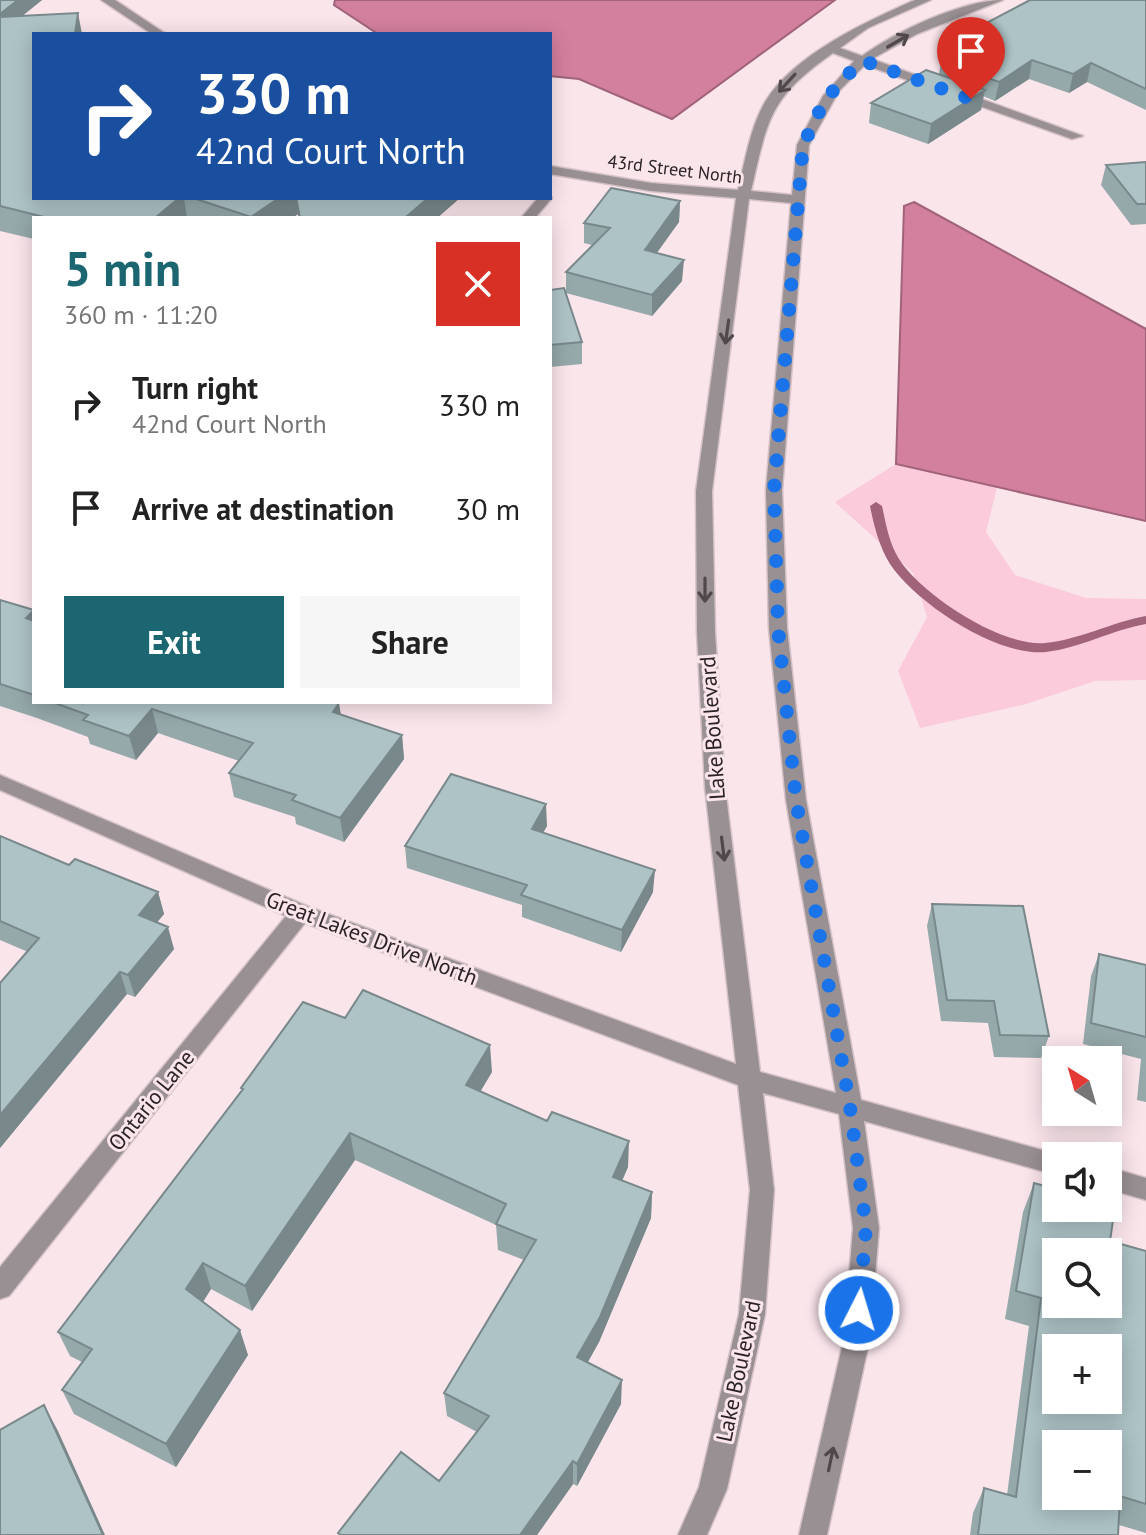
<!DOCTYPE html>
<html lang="en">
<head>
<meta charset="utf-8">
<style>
  body { margin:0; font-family:"PT Sans",sans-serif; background:#f6f6f6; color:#222; height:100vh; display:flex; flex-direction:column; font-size:30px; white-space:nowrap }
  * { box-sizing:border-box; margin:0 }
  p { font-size:26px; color:#767676 }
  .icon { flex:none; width:44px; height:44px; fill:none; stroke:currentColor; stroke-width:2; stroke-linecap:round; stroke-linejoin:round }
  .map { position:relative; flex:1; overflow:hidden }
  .panel { position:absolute; left:32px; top:216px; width:520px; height:488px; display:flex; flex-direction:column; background:#fff; border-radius:0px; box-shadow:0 4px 20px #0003 }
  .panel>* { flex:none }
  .hud { position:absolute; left:32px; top:32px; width:520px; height:168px; border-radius:0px; box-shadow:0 4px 20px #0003; background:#1a4fa0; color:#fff; overflow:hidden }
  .needle { width:52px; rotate:323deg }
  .tools { position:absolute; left:1042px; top:1046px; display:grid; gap:16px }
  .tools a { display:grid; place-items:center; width:80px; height:80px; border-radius:0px; background:#fff; box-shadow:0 4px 20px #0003; font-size:40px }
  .pin { position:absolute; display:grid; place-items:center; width:68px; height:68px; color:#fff; margin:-82px -34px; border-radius:50% 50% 50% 0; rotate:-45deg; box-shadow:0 0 8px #0007 }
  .pin .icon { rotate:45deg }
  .me { position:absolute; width:88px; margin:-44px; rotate:5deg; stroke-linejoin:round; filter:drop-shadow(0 0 6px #0008) }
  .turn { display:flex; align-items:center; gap:28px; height:168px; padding:0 32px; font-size:36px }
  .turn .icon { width:104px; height:104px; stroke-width:2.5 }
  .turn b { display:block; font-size:56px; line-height:68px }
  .round { display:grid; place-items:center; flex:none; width:84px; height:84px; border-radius:0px; background:#f6f6f6 }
  .overview { display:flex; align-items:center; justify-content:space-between; height:136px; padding:0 32px }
  h1 { font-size:48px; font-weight:600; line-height:60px; color:#1b6670 }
  .primary-button { display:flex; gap:16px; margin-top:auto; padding:16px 32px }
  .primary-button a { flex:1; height:92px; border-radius:0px; background:#1b6670; color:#fff; font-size:32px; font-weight:600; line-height:92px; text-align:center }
  .primary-button a+a { background:#f6f6f6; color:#222 }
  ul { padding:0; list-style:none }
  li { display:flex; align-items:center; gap:24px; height:104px; padding:0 32px }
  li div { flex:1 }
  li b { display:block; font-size:30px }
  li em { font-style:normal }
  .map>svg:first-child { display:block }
</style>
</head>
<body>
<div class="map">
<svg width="1146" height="1535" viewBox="0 0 1146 1535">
  <rect width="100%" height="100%" fill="#fae5eb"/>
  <path fill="#fbcbdb" d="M 896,464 L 997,487 L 986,532 L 1015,575 L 1086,598 L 1146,599 L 1146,680 L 1095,681 L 1023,705 L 920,728 L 898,671 L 927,617 L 913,573 L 835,502 Z"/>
  <path fill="#d37f9e" stroke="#a0637a" stroke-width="2" d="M 335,0 L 835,0 L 672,119 L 579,79 L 550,76 L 550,34 L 378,34 L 334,5 Z
    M 914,202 L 1146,329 L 1146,521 L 896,464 L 904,206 Z"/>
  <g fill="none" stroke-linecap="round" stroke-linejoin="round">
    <path fill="#a0637a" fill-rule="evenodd" d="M 876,502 L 882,506 C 886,524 889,543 899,559 C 922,595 1001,647 1045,643 C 1079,640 1112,622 1146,616 L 1146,624 C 1112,630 1080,648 1046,652 C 997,657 916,603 890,564 C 879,546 874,526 870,506 Z"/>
    <defs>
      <path id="minor" d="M 101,0 L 115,0 L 166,34 L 152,34 Z
        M 915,0 L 931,0 L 868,28 L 840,48 L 862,56 C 895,32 962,0 1003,0 L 917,34 L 872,59 L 1083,136 L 1072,139 L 865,65 L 839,91 L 809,145 L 782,490 L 787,628 L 806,800 L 861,1100 L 1064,1156 L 1056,1156 L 1056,1175 L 864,1121 L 879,1228 L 870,1338 L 827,1535 L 799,1535 L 844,1338 L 853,1228 L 839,1114 L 763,1093 L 774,1190 L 765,1314 L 727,1489 L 707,1535 L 678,1535 L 699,1487 L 739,1314 L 750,1190 L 738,1085 L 305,923 L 9,1296 L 0,1299 L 0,1267 L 286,916 L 0,790 L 0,775 L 309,907 L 736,1064 L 705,787 L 697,632 L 696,491 L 736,198 L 651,191 L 550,174 L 550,166 L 651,183 L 738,190 C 745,161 750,128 765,102 C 793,55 867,21 915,0 ZM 833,53 L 854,61 L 823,96 L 797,145 L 792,195 L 751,191 C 768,118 769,98 833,53 ZM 749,199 L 791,203 L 766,490 L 769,628 L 786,800 L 836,1093 L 760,1072 L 725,787 L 715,632 L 712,491 Z
        M 550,195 L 552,198 L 535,218 L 521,218 L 538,198 L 550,198 Z
        M 1108,1167 L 1146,1178 L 1146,1200 L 1108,1189 Z"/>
    </defs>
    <use href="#minor" stroke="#d5c2c7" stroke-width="3"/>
    <use href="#minor" fill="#999093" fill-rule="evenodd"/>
  </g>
  <path fill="#95a8aa" d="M 0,0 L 42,0 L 22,16 L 34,198 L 460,198 L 437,218 L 299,218 L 298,214 L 292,218 L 34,218 L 34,239 L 0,231 Z
    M 1146,0 L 1146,110 L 1087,82 L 1069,93 L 1029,79 L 995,101 L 983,96 L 981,110 L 928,144 L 869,123 L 871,103 L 939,74 L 941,61 L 968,47 L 971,31 Z
    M 1146,162 L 1146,224 L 1131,225 L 1101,185 L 1106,165 Z
    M 680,201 L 679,222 L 656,253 L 682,281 L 652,316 L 566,293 L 582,342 L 582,364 L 550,367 L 550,290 L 566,293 L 566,272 L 592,245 L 584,243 L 584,223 Z
    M 0,600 L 34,610 L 34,702 L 335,702 L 341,714 L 402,735 L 404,759 L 344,842 L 296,824 L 295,817 L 234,797 L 229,773 L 239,761 L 158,733 L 136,760 L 90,744 L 88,737 L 37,718 L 0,706 Z
    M 547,826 L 543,833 L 653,892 L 621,952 L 522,917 L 522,905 L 407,868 L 405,846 Z
    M 0,836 L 69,865 L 158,892 L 164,914 L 157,922 L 174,949 L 135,997 L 127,994 L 0,1148 L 0,983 L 28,952 L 0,940 Z
    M 932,904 L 1049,1036 L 1041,1058 L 994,1057 L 988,1023 L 941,1021 L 927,926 Z
    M 1099,954 L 1146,965 L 1146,1102 L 1137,1100 L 1141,1059 L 1083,1044 L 1091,976 Z
    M 345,1018 L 492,1072 L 480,1092 L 628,1167 L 622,1181 L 652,1192 L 651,1218 L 599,1342 L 588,1362 L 621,1404 L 577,1486 L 573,1484 L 537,1535 L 339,1535 L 338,1533 L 439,1481 L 477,1432 L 447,1416 L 444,1393 L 524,1260 L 498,1250 L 496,1225 L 355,1160 L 252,1311 L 211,1289 L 203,1302 L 248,1355 L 176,1467 L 74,1414 L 62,1390 L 82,1362 L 70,1356 L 58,1332 L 242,1091 L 241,1088 Z
    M 1034,1183 L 1110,1241 L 1146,1251 L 1146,1533 L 1119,1525 L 1118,1535 L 970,1535 L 973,1513 L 984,1488 L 1007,1495 L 1029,1326 L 1005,1319 L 1023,1212 Z"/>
  <path fill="#79888b" d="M 18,0 L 42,0 L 0,34 L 0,14 Z
    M 78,13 L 82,34 L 75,34 Z
    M 1032,60 L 1029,79 L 995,101 L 999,82 Z
    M 1091,63 L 1087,82 L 1069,93 L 1073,74 Z
    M 985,90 L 981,110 L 928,144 L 931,124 Z
    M 179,198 L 184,198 L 187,218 L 155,218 Z
    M 279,198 L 296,198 L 298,214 L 292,218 L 251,218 L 251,217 Z
    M 428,198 L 460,198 L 437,218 L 405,218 Z
    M 680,201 L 679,222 L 644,271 L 645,250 Z
    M 684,260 L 682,281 L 652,316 L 652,295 Z
    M 34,610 L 34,641 L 26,618 Z
    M 339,703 L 343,728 L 333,712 Z
    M 152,709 L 158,733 L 136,760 L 129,736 Z
    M 402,735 L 404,759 L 344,842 L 340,818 Z
    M 546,804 L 547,826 L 532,851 L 532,829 Z
    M 655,870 L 653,892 L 621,952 L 622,930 Z
    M 158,892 L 164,914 L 145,937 L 139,915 Z
    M 168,927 L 174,949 L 135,997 L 128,975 Z
    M 120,972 L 127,994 L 0,1148 L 0,1115 Z
    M 490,1045 L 492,1072 L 468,1112 L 466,1085 Z
    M 350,1133 L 355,1160 L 252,1311 L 245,1286 Z
    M 629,1141 L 628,1167 L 612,1203 L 613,1177 Z
    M 652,1192 L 651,1218 L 599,1342 L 577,1381 L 577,1357 Z
    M 203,1263 L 211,1289 L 195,1314 L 186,1289 Z
    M 240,1330 L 248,1355 L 176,1467 L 166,1444 Z
    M 622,1380 L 621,1404 L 577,1486 L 577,1464 Z
    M 44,1405 L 58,1431 L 105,1535 L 103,1535 Z
    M 573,1461 L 573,1484 L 537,1535 L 520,1535 Z"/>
  <path fill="#adc3c6" stroke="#79888b" stroke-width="2" fill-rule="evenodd" d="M 0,0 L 18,0 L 0,14 Z
    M 1030,0 L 1146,0 L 1146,89 L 1091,63 L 1073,74 L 1032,60 L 999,82 L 941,61 L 987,37 L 971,31 Z
    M 78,13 L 75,34 L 34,34 L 34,198 L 179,198 L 155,218 L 48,218 L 0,206 L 0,17 Z
    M 926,70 L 985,90 L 931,124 L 871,103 Z
    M 1146,162 L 1146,204 L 1137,204 L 1106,165 Z
    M 611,188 L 680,201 L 645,250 L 684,260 L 652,295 L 566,272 L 610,228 L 584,223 Z
    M 193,198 L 279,198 L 251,217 Z
    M 296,198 L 428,198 L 405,218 L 300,218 Z
    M 564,288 L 582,342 L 550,345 L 550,290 Z
    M 0,600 L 34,610 L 26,618 L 34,621 L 34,695 L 0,684 Z
    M 52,702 L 335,702 L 339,703 L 333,712 L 402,735 L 340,818 L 292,800 L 296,795 L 229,773 L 253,743 L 152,709 L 129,736 L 83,720 L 88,715 Z
    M 451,774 L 546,804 L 532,829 L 655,870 L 622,930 L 521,895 L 527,885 L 405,846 Z
    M 0,836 L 69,865 L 75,859 L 158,892 L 139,915 L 168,927 L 128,975 L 120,972 L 0,1115 L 0,983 L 39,938 L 0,921 Z
    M 932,904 L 1023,906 L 1049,1036 L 1000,1035 L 994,1001 L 947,1000 Z
    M 1099,954 L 1146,965 L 1146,1037 L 1091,1023 Z
    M 363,990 L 490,1045 L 466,1085 L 547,1121 L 552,1112 L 629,1141 L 613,1177 L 652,1192 L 600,1317 L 577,1357 L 622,1380 L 577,1464 L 573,1461 L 520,1535 L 341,1535 L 338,1533 L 401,1452 L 439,1481 L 489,1416 L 444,1393 L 536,1240 L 496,1224 L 506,1204 L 350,1133 L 245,1286 L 203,1263 L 186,1289 L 240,1330 L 166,1444 L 62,1390 L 92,1349 L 58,1332 L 243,1089 L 241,1088 L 303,1002 L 345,1018 Z
    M 1034,1183 L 1056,1189 L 1056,1208 L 1108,1208 L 1108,1204 L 1115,1206 L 1110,1241 L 1146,1251 L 1146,1504 L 1120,1496 L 1118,1535 L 978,1535 L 984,1488 L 1016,1497 L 1041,1298 L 1016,1291 ZM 1056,1252 L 1108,1252 L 1108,1304 L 1056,1304 ZM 1056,1348 L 1108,1348 L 1108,1400 L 1056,1400 ZM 1056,1444 L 1108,1444 L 1108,1496 L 1056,1496 Z
    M 44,1405 L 103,1535 L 0,1535 L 0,1430 Z"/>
  <defs><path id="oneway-shaft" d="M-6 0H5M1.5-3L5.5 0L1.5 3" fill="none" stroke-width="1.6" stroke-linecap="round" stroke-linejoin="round" transform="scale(2)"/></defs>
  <g stroke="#51484c">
    <use href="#oneway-shaft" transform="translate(898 41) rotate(-30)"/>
    <use href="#oneway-shaft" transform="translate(787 83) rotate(132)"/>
    <use href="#oneway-shaft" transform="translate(727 332) rotate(98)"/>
    <use href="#oneway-shaft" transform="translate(705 590) rotate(90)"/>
    <use href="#oneway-shaft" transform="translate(723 849) rotate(83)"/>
    <use href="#oneway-shaft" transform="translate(831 1459) rotate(-78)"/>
  </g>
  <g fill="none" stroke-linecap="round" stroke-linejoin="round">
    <path stroke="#1a73e8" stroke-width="14" stroke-dasharray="0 25.2" d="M 859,1310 L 866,1228 L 850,1107 L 796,800 L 778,628 L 774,490 L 803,145 L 822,106 L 841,80 L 864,61 L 971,99"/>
  </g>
  <g text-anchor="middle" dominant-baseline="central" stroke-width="6" stroke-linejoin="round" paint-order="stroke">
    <g font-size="18" fill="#2a2225" stroke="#fae5eb">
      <text transform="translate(675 169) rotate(7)">43rd Street North</text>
    </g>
    <g font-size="22" fill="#2a2225" stroke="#fae5eb">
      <text transform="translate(712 728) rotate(-94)">Lake Boulevard</text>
      <text transform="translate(372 938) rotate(21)">Great Lakes Drive North</text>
      <text transform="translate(151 1100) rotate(-51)">Ontario Lane</text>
      <text transform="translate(738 1371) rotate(-78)">Lake Boulevard</text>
    </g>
  </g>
</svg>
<div class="tools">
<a><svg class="needle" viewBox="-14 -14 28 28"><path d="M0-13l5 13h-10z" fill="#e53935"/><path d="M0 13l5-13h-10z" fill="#767676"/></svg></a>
<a><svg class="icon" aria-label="sound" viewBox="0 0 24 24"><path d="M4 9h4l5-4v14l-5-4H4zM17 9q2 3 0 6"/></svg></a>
<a><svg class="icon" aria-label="search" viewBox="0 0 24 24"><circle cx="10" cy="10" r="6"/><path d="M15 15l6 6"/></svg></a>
<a>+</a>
<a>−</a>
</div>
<div class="pin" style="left:971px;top:99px;background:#d93025"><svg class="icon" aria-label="arrive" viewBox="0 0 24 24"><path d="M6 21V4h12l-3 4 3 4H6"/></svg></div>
<svg class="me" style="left:859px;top:1310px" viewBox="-20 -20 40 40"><circle r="17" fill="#1a73e8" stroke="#fff" stroke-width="3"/><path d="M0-11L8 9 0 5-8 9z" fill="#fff"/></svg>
<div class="hud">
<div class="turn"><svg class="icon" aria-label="right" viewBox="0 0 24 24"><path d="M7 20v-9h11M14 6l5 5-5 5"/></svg><div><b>330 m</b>42nd Court North</div></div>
</div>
<section class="panel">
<div class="overview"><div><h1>5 min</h1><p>360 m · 11:20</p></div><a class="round" style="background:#d93025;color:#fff"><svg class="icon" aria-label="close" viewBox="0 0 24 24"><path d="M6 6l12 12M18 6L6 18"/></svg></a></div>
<ul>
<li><svg class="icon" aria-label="right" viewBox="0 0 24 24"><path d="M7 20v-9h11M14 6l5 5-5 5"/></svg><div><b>Turn right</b><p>42nd Court North</p></div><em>330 m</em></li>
<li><svg class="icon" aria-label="arrive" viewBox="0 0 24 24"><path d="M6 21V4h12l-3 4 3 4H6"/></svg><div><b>Arrive at destination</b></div><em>30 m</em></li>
</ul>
<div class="primary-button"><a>Exit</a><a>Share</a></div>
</section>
</div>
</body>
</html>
